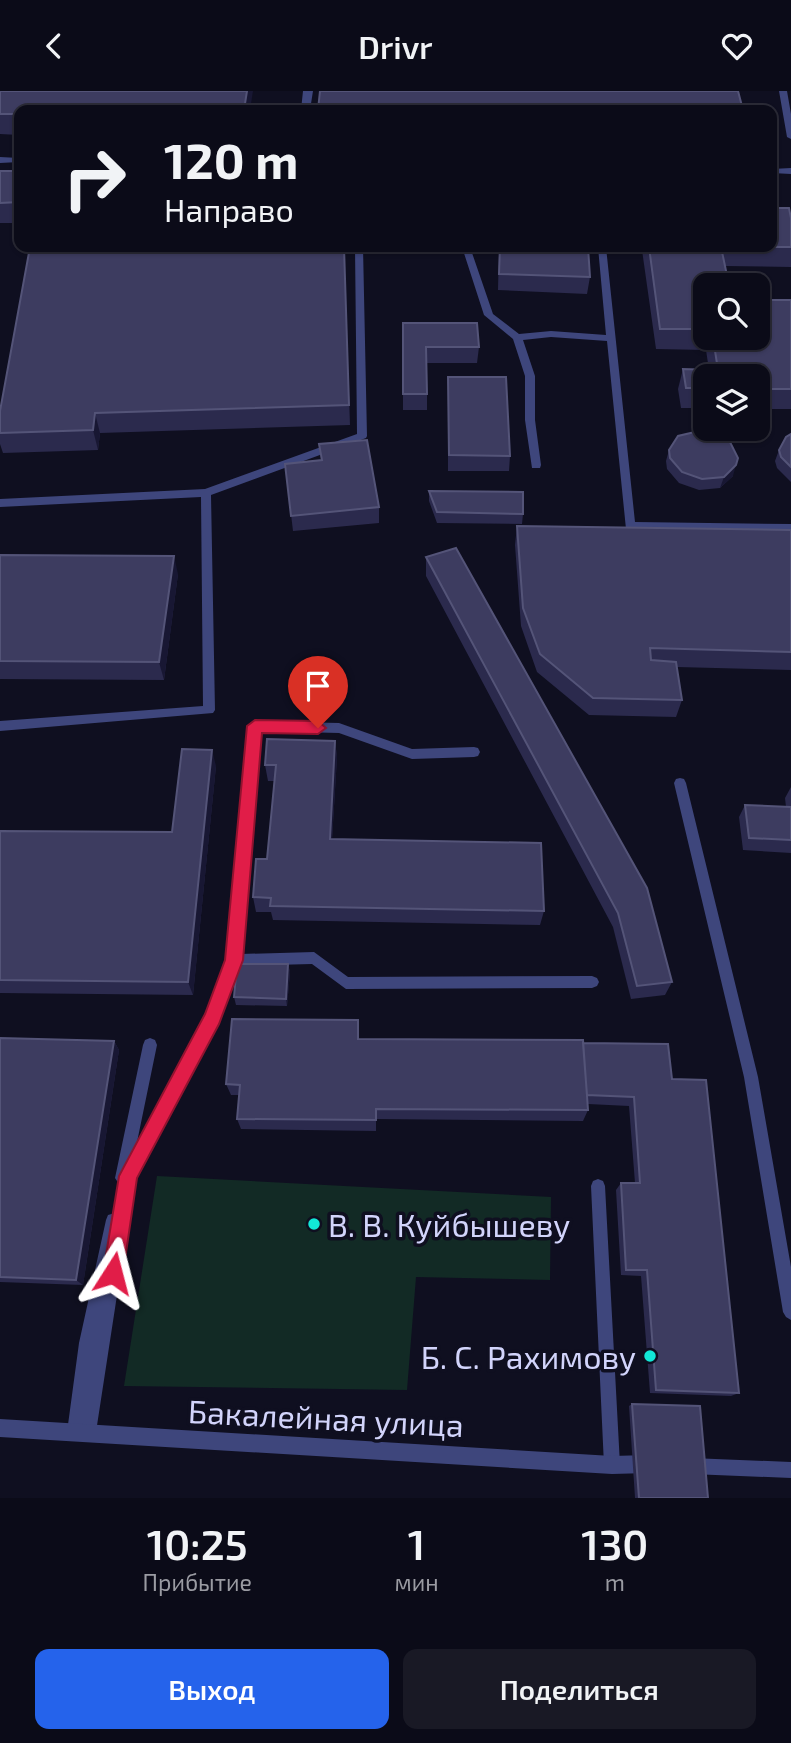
<!DOCTYPE html>
<html lang="ru">
<head>
<meta charset="utf-8">
<style>
  body { margin:0; font-family:"Exo 2",sans-serif; background:#191925; color:#f1f3f6; height:100vh; display:flex; flex-direction:column; font-size:26px; white-space:nowrap }
  * { box-sizing:border-box; margin:0 }
  p { font-size:23px; color:#9a9ba2 }
  .icon { flex:none; width:38px; height:38px; fill:none; stroke:currentColor; stroke-width:2; stroke-linecap:round; stroke-linejoin:round }
  .map { position:relative; height:1407px; overflow:hidden }
  .details { display:flex; flex-direction:column; background:#0b0b18; flex:1 }
  .details>* { flex:none }
  .guide { position:absolute; left:14px; top:14px; width:763px; height:147px; border-radius:14px; box-shadow:0 2px 5px #0004,0 0 0 2px #2b2b37; background:#0b0b18; color:#f1f3f6; overflow:hidden }
  .buttons { position:absolute; left:693px; top:182px; display:grid; gap:14px }
  .buttons a { display:grid; place-items:center; width:77px; height:77px; border-radius:14px; background:#0b0b18; box-shadow:0 2px 5px #0004,0 0 0 2px #2b2b37; font-size:35px }
  .pin { position:absolute; display:grid; place-items:center; width:60px; height:60px; color:#fff; margin:-72px -30px; border-radius:50% 50% 50% 0; rotate:-45deg; box-shadow:0 0 7px #0007 }
  .pin .icon { rotate:45deg }
  .me { position:absolute; width:77px; margin:-38px; rotate:9deg; stroke-linejoin:round; filter:drop-shadow(0 0 5px #0008) }
  .turn { display:flex; align-items:center; gap:24px; height:147px; padding:0 35px; font-size:32px }
  .turn .icon { width:91px; height:91px; stroke-width:2.5 }
  .turn b { display:block; font-size:49px; line-height:60px }
  .eta { display:flex; justify-content:space-evenly; align-items:center; height:119px; text-align:center }
  .eta b { font-size:42px; font-weight:600; line-height:49px }
  .primary-button { display:flex; gap:14px; margin-top:auto; padding:14px 35px }
  .primary-button a { flex:1; height:80px; border-radius:14px; background:#2563eb; color:#fff; font-size:28px; font-weight:600; line-height:80px; text-align:center }
  .primary-button a+a { background:#191925; color:#f1f3f6 }
  header { display:flex; justify-content:space-between; align-items:center; height:91px; padding:0 35px; background:#0b0b18; font-size:32px; font-weight:600 }
  .map>svg:first-child { display:block }
</style>
</head>
<body>
<header><svg class="icon" aria-label="back" viewBox="0 0 24 24"><path d="M15 5l-7 7 7 7"/></svg>Drivr<svg class="icon" aria-label="heart" viewBox="0 0 24 24"><path d="M12 20l-8-8c-3-5 5-10 8-4 3-6 11-1 8 4z"/></svg></header>
<div class="map">
<svg width="791" height="1407" viewBox="0 0 791 1407">
  <rect width="100%" height="100%" fill="#0f0f20"/>
  <path fill="#122a25" d="M 157,1085 L 551,1106 L 550,1189 L 416,1186 L 407,1299 L 124,1295 Z"/>
  <g fill="none" stroke-linecap="round" stroke-linejoin="round">
    <path fill="#3e467c" fill-rule="evenodd" d="M 779,0 L 787,0 L 791,23 L 791,48 L 787,46 Z
      M 0,66 L 19,67 L 19,71 L 0,72 Z
      M 791,77 L 791,83 L 772,82 L 772,78 Z
      M 355,156 L 363,156 L 367,345 L 366,347 L 211,404 L 215,619 L 213,622 L 0,640 L 0,630 L 203,615 L 201,406 L 0,416 L 0,408 L 205,398 L 357,343 Z
      M 462,156 L 470,156 L 493,223 L 519,243 L 551,240 L 606,244 L 598,156 L 606,156 L 635,431 L 791,433 L 791,441 L 626,438 L 607,250 L 551,246 L 523,249 L 535,285 L 535,329 L 541,374 L 540,377 L 532,377 L 525,329 L 525,285 L 513,248 L 484,224 Z
      M 255,630 L 339,632 L 412,658 L 474,656 L 478,657 L 480,661 L 478,665 L 474,666 L 412,668 L 339,642 L 260,640 L 241,863 L 314,861 L 348,886 L 592,885 L 597,887 L 599,891 L 597,895 L 592,897 L 346,898 L 312,873 L 238,875 L 218,932 L 135,1087 L 96,1341 L 94,1347 L 88,1349 L 82,1345 L 75,1349 L 69,1347 L 67,1341 L 79,1252 L 106,1129 L 108,1124 L 115,1122 L 119,1093 L 115,1087 L 143,954 L 145,949 L 150,947 L 155,949 L 157,954 L 136,1056 L 207,924 L 227,869 L 249,635 L 251,632 Z
      M 680,687 L 684,688 L 686,692 L 758,986 L 791,1176 L 791,1229 L 786,1226 L 783,1221 L 744,986 L 674,692 L 676,688 Z
      M 598,1088 L 603,1090 L 605,1095 L 620,1374 L 618,1380 L 612,1382 L 606,1380 L 604,1374 L 591,1095 L 593,1090 Z
      M 691,1367 L 791,1371 L 791,1387 L 691,1383 L 685,1381 L 683,1375 L 685,1369 Z"/>
    <path fill="#3e467c" fill-rule="evenodd" d="M 303,0 L 313,0 L 310,19 L 301,19 Z
      M 0,1328 L 612,1365 L 648,1364 L 655,1366 L 657,1373 L 655,1380 L 648,1382 L 612,1383 L 0,1346 Z"/>
  </g>
  <path fill="#2b2a4d" d="M 0,0 L 19,19 L 19,44 L 0,43 Z
    M 0,80 L 19,80 L 19,132 L 0,132 Z
    M 791,127 L 791,176 L 725,175 L 705,194 L 705,247 L 758,247 L 791,209 L 791,318 L 758,318 L 758,285 L 705,285 L 705,317 L 681,317 L 678,298 L 683,278 L 709,279 L 706,259 L 656,258 L 642,159 L 643,156 L 772,156 Z
    M 344,156 L 350,334 L 100,342 L 98,359 L 3,362 L 0,353 L 0,320 Z
    M 499,156 L 588,156 L 590,186 L 587,203 L 498,199 Z
    M 403,232 L 479,256 L 477,272 L 427,272 L 427,319 L 403,319 Z
    M 448,286 L 510,365 L 509,380 L 448,380 Z
    M 791,343 L 791,391 L 777,377 L 775,370 L 779,359 Z
    M 319,353 L 379,416 L 379,432 L 293,440 L 285,373 L 321,370 Z
    M 669,359 L 733,385 L 720,397 L 699,399 L 679,392 L 667,378 L 666,370 Z
    M 429,400 L 523,423 L 522,433 L 437,432 L 429,410 Z
    M 517,435 L 791,439 L 791,579 L 677,576 L 682,609 L 676,626 L 589,624 L 537,581 L 521,535 L 515,454 Z
    M 0,464 L 178,483 L 164,589 L 0,588 Z
    M 426,466 L 672,891 L 665,904 L 631,908 L 613,836 L 426,485 Z
    M 335,650 L 337,666 L 332,749 L 544,820 L 540,834 L 273,829 L 271,821 L 256,821 L 253,806 L 267,768 L 274,690 L 268,690 L 265,674 Z
    M 216,675 L 193,904 L 0,902 L 0,740 L 172,741 Z
    M 791,696 L 791,762 L 743,759 L 739,726 L 745,714 L 786,716 L 785,707 Z
    M 288,873 L 290,881 L 287,915 L 236,914 L 234,906 Z
    M 0,947 L 114,950 L 119,959 L 83,1194 L 0,1191 Z
    M 359,948 L 583,952 L 672,988 L 739,1302 L 731,1305 L 650,1302 L 641,1185 L 621,1184 L 616,1099 L 621,1092 L 635,1092 L 629,1015 L 588,1013 L 588,1019 L 583,1030 L 376,1028 L 376,1040 L 241,1038 L 237,1028 L 239,1004 L 231,1004 L 226,993 Z
    M 632,1313 L 708,1407 L 635,1407 L 629,1315 Z"/>
  <path fill="#181733" d="M 247,0 L 253,0 L 250,19 L 244,19 Z
    M 95,322 L 100,342 L 98,359 L 93,339 Z
    M 736,374 L 733,385 L 720,397 L 724,386 Z
    M 174,465 L 178,483 L 164,589 L 159,571 Z
    M 335,650 L 337,666 L 331,764 L 330,748 Z
    M 212,659 L 216,675 L 193,904 L 188,891 Z
    M 288,873 L 290,881 L 287,915 L 286,908 Z
    M 114,950 L 119,959 L 83,1194 L 76,1189 Z"/>
  <path fill="#3d3c60" stroke="#545478" stroke-width="2" d="M 0,0 L 247,0 L 244,19 L 19,19 L 19,23 L 0,23 Z
    M 320,0 L 738,0 L 743,19 L 318,19 Z
    M 0,80 L 19,80 L 19,111 L 0,112 Z
    M 772,117 L 789,117 L 791,127 L 791,156 L 772,156 Z
    M 30,156 L 344,156 L 349,314 L 95,322 L 93,339 L 0,342 L 0,320 Z
    M 500,156 L 588,156 L 590,186 L 499,183 Z
    M 649,156 L 721,156 L 729,194 L 705,194 L 705,238 L 660,238 Z
    M 758,209 L 791,209 L 791,298 L 758,298 L 758,285 L 705,285 L 705,297 L 686,297 L 683,278 L 718,279 L 713,247 L 758,247 Z
    M 403,232 L 477,232 L 479,256 L 426,256 L 427,303 L 403,303 Z
    M 448,286 L 506,286 L 510,365 L 449,364 Z
    M 699,340 L 710,341 L 730,351 L 738,367 L 736,374 L 724,386 L 702,388 L 682,381 L 670,367 L 669,359 L 678,345 Z
    M 791,343 L 791,376 L 781,366 L 779,359 L 786,346 Z
    M 367,349 L 379,416 L 291,425 L 285,373 L 322,369 L 319,353 Z
    M 429,400 L 523,401 L 523,423 L 437,421 Z
    M 517,435 L 791,439 L 791,561 L 650,557 L 651,569 L 676,571 L 682,609 L 593,607 L 540,563 L 523,517 Z
    M 456,457 L 647,797 L 672,891 L 637,895 L 618,822 L 426,466 Z
    M 0,464 L 174,465 L 159,571 L 0,570 Z
    M 267,648 L 335,650 L 330,748 L 541,752 L 544,820 L 270,815 L 271,807 L 253,806 L 256,768 L 267,768 L 276,674 L 265,674 Z
    M 182,658 L 212,659 L 188,891 L 0,889 L 0,740 L 172,741 Z
    M 745,714 L 791,716 L 791,749 L 749,747 Z
    M 237,873 L 288,873 L 286,908 L 234,906 Z
    M 232,928 L 358,929 L 358,948 L 583,949 L 588,1019 L 376,1018 L 376,1029 L 237,1028 L 240,994 L 226,993 Z
    M 0,947 L 114,950 L 76,1189 L 0,1186 Z
    M 583,952 L 668,953 L 672,988 L 706,989 L 739,1302 L 656,1299 L 647,1179 L 626,1179 L 621,1092 L 640,1092 L 634,1006 L 587,1004 Z
    M 632,1313 L 700,1315 L 708,1407 L 639,1407 Z"/>
  <path fill="#e11d48" stroke="#92132f" stroke-width="2" d="M 255,629 L 318,630 L 326,637 L 318,643 L 262,642 L 243,869 L 219,933 L 137,1087 L 123,1182 L 120,1189 L 113,1192 L 106,1189 L 103,1182 L 119,1085 L 205,923 L 225,869 L 247,635 Z"/>
  <g fill="#12e7d7" stroke="#0f0f20" stroke-width="2.5">
    <circle cx="314" cy="1133" r="7"/>
    <circle cx="650" cy="1265" r="7"/>
  </g>
  <g text-anchor="middle" dominant-baseline="central" stroke-width="7" stroke-linejoin="round" paint-order="stroke">
    <g font-size="32" fill="#d2d4fb" stroke="#0f0f20" text-anchor="start">
      <text x="328" y="1133">В. В. Куйбышеву</text>
      <text x="636" y="1265" text-anchor="end">Б. С. Рахимову</text>
    </g>
    <g font-size="32" fill="#d2d4fb" stroke="#0f0f20">
      <text transform="translate(326 1326) rotate(3)">Бакалейная улица</text>
    </g>
  </g>
</svg>
<div class="buttons">
<a><svg class="icon" aria-label="search" viewBox="0 0 24 24"><circle cx="10" cy="10" r="6"/><path d="M15 15l6 6"/></svg></a>
<a><svg class="icon" aria-label="layers" viewBox="0 0 24 24"><path d="M12 4l9 5-9 5-9-5zM3 14l9 5 9-5"/></svg></a>
</div>
<div class="pin" style="left:318px;top:637px;background:#d93025"><svg class="icon" aria-label="arrive" viewBox="0 0 24 24"><path d="M6 21V4h12l-3 4 3 4H6"/></svg></div>
<svg class="me" style="left:113px;top:1182px" viewBox="-20 -20 40 40"><path d="M0-17L14 15 0 8-14 15z" fill="#e11d48" stroke="#fff" stroke-width="4"/></svg>
<div class="guide">
<div class="turn"><svg class="icon" aria-label="right" viewBox="0 0 24 24"><path d="M7 20v-9h11M14 6l5 5-5 5"/></svg><div><b>120 m</b>Направо</div></div>
</div>
</div>
<section class="details">
<div class="eta">
<div><b>10:25</b><p>Прибытие</p></div>
<div><b>1</b><p>мин</p></div>
<div><b>130</b><p>m</p></div>
</div>
<div class="primary-button"><a>Выход</a><a>Поделиться</a></div>
</section>
</body>
</html>
